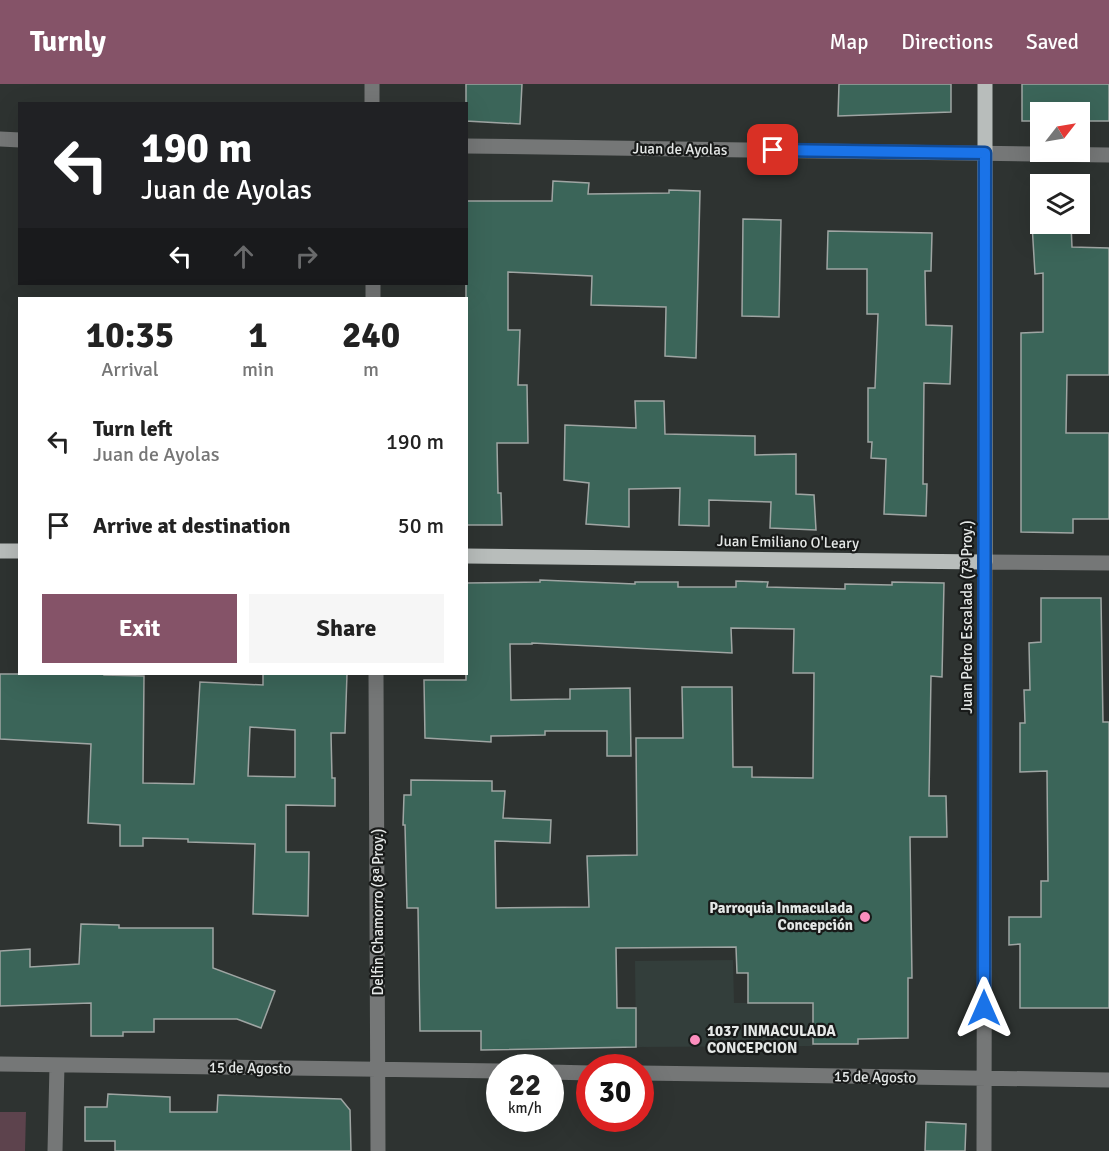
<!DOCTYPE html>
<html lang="en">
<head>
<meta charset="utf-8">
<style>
  body { margin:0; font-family:Signika,sans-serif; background:#f6f6f6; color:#222; height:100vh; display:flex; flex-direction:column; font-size:22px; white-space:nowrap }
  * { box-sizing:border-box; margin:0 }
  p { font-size:20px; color:#767676 }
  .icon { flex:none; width:33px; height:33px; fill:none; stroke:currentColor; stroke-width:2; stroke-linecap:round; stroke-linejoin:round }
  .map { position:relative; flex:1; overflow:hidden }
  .sheet { position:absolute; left:18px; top:213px; width:450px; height:378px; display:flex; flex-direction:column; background:#fff; border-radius:0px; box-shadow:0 6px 24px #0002 }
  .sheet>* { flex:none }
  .top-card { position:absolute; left:18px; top:18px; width:450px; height:183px; border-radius:0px; box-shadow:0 6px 24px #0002; background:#202124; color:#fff; overflow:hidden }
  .needle { width:39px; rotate:59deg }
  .tools { position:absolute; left:1030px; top:18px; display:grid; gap:12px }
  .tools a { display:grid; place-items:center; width:60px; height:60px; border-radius:0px; background:#fff; box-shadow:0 6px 24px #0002; font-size:30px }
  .speed { position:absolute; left:486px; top:970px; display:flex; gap:12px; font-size:30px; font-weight:700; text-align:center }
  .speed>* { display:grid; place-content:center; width:78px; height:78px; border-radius:50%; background:#fff; box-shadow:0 6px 24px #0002; line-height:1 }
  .speed small { font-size:15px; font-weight:400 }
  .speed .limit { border:9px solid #d22; background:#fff; color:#111 }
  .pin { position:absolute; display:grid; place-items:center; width:51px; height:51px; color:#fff; margin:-26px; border-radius:12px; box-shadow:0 3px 9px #0006 }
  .me { position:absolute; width:66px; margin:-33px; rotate:0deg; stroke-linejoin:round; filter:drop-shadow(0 0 4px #0008) }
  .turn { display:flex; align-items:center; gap:21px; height:126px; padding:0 24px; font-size:27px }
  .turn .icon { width:78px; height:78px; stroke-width:2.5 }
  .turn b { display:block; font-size:42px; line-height:51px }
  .lanes { display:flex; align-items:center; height:57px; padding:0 24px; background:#0003; justify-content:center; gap:30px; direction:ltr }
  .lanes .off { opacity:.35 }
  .eta { display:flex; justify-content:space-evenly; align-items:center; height:102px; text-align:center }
  .eta b { font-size:36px; font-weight:700; line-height:42px }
  .cta { display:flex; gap:12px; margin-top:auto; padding:12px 24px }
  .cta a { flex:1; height:69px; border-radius:0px; background:#855368; color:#fff; font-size:24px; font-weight:700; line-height:69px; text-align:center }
  .cta a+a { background:#f6f6f6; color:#222 }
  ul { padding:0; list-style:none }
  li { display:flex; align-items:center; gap:18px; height:84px; padding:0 24px }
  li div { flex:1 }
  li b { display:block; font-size:22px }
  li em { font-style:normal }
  header { display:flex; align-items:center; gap:36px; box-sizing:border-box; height:84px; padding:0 30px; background:#855368; color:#fff }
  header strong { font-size:28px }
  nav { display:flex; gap:33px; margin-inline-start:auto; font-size:21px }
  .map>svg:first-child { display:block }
</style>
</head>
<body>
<header>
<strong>Turnly</strong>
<nav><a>Map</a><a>Directions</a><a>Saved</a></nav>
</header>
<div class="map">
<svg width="1109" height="1067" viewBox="0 0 1109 1067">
  <rect width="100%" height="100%" fill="#2e3331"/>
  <path fill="#333e3b" d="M 733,876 L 734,919 L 813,919 L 813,962 L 636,963 L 635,877 Z"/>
  <path fill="#5d434d" d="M 0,1028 L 26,1028 L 25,1067 L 0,1067 Z"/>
  <path fill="#3b6559" stroke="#9fa5a3" stroke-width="1.5" fill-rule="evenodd" d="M 466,0 L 522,0 L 520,40 L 466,37 Z
    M 839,0 L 951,0 L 951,28 L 838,32 Z
    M 1022,0 L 1109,0 L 1109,37 L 1080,37 L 1080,28 L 1041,28 L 1041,37 L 1022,37 Z
    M 553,97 L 589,99 L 588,110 L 669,109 L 669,106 L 700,107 L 696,274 L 665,272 L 666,223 L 591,221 L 592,192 L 508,188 L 508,246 L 520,246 L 518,301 L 527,301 L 528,359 L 497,359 L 498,409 L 501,409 L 502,441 L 466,441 L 466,117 L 552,117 Z
    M 743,135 L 781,136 L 779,233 L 742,232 Z
    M 1032,140 L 1071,140 L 1072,163 L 1109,164 L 1109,291 L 1067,291 L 1066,349 L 1109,349 L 1109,435 L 1073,435 L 1073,449 L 1021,448 L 1021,249 L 1043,248 L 1043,189 L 1035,190 Z
    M 828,147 L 932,149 L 931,187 L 925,187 L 926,241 L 952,242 L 950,300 L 924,299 L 923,400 L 927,400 L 926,432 L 884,430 L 886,375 L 871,374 L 872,358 L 868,358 L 868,304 L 875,304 L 878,230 L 867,230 L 867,185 L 827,185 Z
    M 635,317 L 664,317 L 665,350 L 755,352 L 755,371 L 796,370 L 796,410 L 814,411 L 816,446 L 770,444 L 771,418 L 709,416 L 709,442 L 679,441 L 680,404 L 629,405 L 629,443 L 586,440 L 589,399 L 564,396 L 565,341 L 636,344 Z
    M 540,496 L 635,500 L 635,498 L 678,498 L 678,503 L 736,503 L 736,497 L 768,498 L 767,503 L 845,505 L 845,500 L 892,501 L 892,498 L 944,499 L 942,593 L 931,592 L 929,712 L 946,712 L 947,753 L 910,753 L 912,894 L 908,894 L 908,954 L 858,955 L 858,960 L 813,960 L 813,919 L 748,919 L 748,889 L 737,889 L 736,863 L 616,864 L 617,924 L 636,924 L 636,963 L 481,966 L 481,947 L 420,947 L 418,824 L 407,824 L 405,741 L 403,741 L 404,711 L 411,711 L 411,696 L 492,697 L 492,707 L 505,707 L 503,734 L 551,736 L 550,759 L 495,757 L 496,824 L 589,823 L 587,772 L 637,771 L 636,654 L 683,654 L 682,603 L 732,603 L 733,683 L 752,683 L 752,693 L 813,694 L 814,589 L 793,589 L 794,545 L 731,544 L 732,569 L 532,559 L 532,560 L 510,560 L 511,616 L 570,615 L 570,605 L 630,604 L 631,672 L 607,672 L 607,647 L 545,647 L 545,651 L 491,652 L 491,658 L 425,654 L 424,596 L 466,596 L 466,499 L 540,498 Z
    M 1041,514 L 1101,514 L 1103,638 L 1109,638 L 1109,924 L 1020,924 L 1020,860 L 1009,861 L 1009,833 L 1041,833 L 1041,797 L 1048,797 L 1047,687 L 1020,688 L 1020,639 L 1025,639 L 1024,606 L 1030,606 L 1029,559 L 1041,558 Z
    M 0,590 L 104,590 L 104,591 L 144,592 L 143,699 L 194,700 L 200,598 L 263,601 L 263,590 L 347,590 L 345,649 L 331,649 L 332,694 L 335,694 L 335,722 L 286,721 L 286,768 L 309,768 L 308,832 L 253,830 L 255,760 L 188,758 L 188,755 L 143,754 L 143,762 L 120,762 L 120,741 L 88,739 L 91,660 L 0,655 ZM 250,643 L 295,646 L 295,693 L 248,692 Z
    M 81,840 L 119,841 L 119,844 L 213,844 L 213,884 L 275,907 L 261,944 L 237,935 L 154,935 L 154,948 L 123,948 L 123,952 L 91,952 L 91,919 L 0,922 L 0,867 L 30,865 L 30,883 L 79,880 Z
    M 108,1010 L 170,1013 L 170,1028 L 217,1028 L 218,1011 L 341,1015 L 350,1026 L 351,1067 L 115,1067 L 115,1057 L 85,1057 L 85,1023 L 107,1023 Z
    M 926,1038 L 966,1040 L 965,1067 L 925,1067 Z"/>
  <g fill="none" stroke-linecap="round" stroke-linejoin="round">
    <path stroke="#757777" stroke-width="15" d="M 372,20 L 372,0
      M 0,55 L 20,56
      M 466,62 L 1109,71
      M 373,200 L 373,214
      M 376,590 L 378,1067
      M 0,980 L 500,987
      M 550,988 L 590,989
      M 640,989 L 1109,996
      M 55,1067 L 57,981
      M 984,1067 L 985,478 L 1109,479"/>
    <path stroke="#b8bdbb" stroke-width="15" d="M 0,467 L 20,467
      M 466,472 L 985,478 L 985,0"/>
  </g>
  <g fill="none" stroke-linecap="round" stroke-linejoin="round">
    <defs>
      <path id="route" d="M 773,66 L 985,69 L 984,924"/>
    </defs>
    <use href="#route" stroke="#114b97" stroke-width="15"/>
    <use href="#route" stroke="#1a73e8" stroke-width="10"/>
  </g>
  <g fill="#fd8ebe" stroke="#181a19" stroke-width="2">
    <circle cx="865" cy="833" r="6"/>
    <circle cx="695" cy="956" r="6"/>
  </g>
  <g text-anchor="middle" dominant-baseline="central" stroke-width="4.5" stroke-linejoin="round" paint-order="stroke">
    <g font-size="15" fill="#e5e8e7" stroke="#181a19">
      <text transform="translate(680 65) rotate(1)">Juan de Ayolas</text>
      <text transform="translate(788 458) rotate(1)">Juan Emiliano O'Leary</text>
      <text transform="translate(967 533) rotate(-90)">Juan Pedro Escalada (7ª Proy.)</text>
      <text transform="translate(378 828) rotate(-90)">Delfin Chamorro (8ª Proy.)</text>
      <text transform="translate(250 984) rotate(1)">15 de Agosto</text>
      <text transform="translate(875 993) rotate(1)">15 de Agosto</text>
    </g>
    <g font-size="15" font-weight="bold" fill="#e5e8e7" stroke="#181a19" text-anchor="end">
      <text x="853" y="824">Parroquia Inmaculada<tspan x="853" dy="17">Concepción</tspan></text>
      <text x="707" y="947" text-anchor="start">1037 INMACULADA<tspan x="707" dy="17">CONCEPCION</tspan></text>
    </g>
  </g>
</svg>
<div class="tools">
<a><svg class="needle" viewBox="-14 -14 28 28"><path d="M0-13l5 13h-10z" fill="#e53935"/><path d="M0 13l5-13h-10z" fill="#767676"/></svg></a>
<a><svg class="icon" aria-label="layers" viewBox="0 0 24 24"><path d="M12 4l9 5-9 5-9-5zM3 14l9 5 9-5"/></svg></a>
</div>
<div class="speed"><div>22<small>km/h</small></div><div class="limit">30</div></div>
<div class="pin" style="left:773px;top:66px;background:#d93025"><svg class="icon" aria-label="arrive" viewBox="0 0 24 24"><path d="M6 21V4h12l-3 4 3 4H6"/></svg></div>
<svg class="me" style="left:984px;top:924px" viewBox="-20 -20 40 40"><path d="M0-17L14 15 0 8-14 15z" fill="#1a73e8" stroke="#fff" stroke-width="4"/></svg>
<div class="top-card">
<div class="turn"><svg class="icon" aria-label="left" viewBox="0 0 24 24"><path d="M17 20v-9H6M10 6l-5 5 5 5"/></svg><div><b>190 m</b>Juan de Ayolas</div></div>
<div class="lanes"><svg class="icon" aria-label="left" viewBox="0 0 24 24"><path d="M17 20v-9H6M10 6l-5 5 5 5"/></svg><svg class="icon off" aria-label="ahead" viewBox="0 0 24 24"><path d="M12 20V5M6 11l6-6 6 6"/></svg><svg class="icon off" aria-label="right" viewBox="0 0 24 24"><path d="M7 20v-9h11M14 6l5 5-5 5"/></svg></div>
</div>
<section class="sheet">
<div class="eta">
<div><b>10:35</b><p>Arrival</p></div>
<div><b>1</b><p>min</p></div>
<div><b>240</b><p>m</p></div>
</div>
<ul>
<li><svg class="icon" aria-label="left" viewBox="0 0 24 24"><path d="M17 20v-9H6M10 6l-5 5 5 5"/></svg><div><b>Turn left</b><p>Juan de Ayolas</p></div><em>190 m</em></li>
<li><svg class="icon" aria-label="arrive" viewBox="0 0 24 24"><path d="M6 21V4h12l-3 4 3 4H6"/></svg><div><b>Arrive at destination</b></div><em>50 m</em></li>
</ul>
<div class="cta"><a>Exit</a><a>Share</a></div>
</section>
</div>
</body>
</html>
